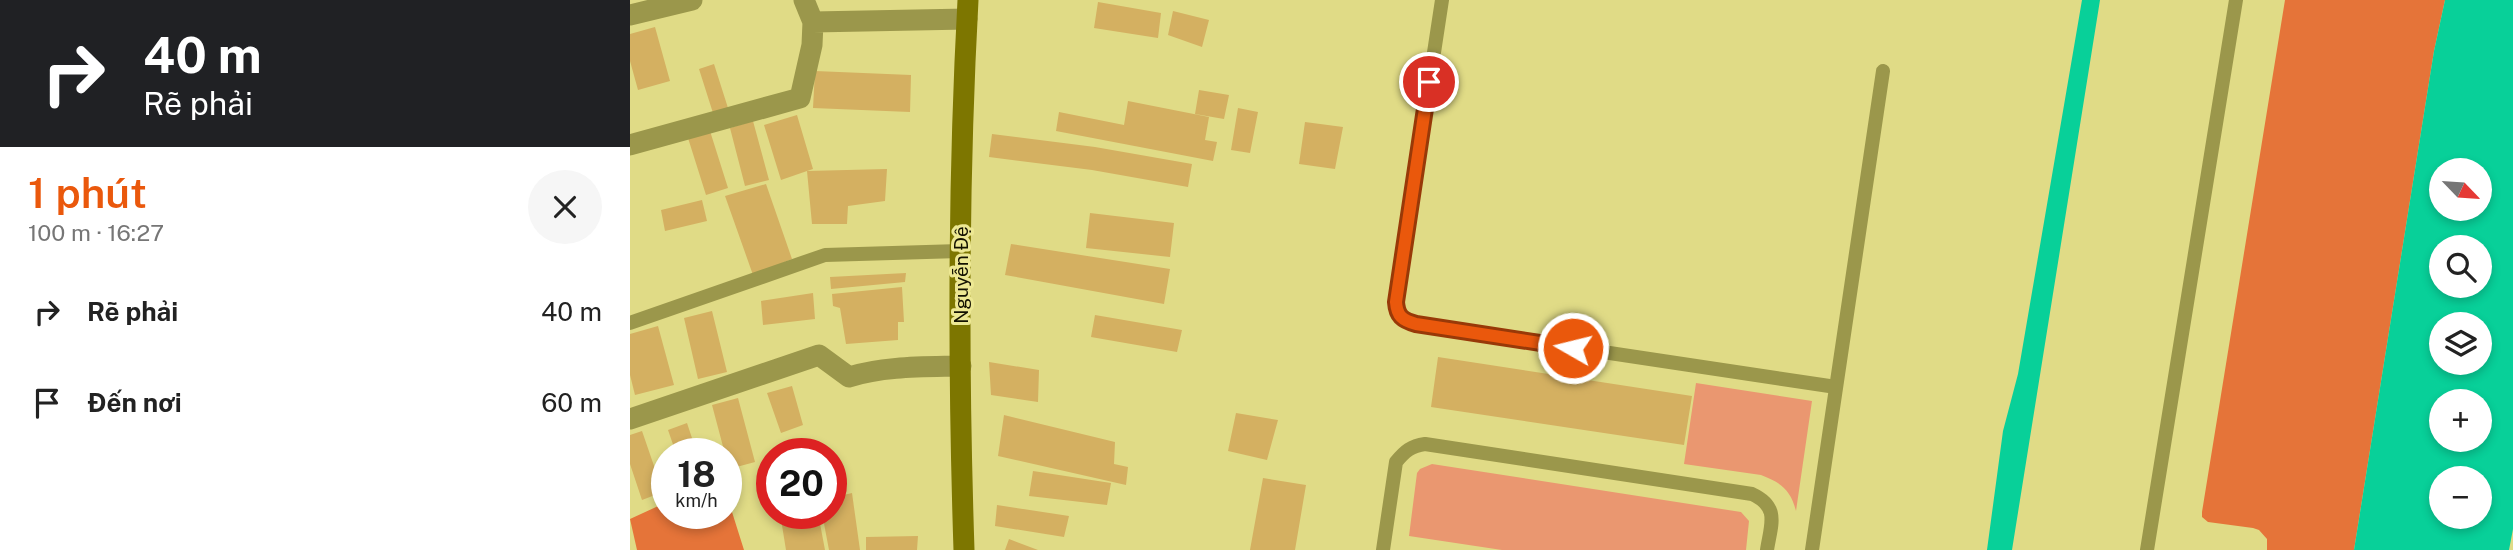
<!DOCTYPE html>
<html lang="vi">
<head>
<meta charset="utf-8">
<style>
  body { margin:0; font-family:"Public Sans",sans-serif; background:#f6f6f6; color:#222; height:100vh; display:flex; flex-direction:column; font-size:26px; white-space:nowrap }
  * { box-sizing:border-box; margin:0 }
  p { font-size:23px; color:#767676 }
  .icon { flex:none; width:38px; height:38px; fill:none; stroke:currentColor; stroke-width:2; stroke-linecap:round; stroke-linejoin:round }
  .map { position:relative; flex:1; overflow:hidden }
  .drawer { display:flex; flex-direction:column; background:#fff; width:630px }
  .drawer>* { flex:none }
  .top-card { background:#202124; color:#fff; overflow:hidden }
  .needle { width:46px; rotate:115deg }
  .fabs { position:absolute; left:1799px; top:158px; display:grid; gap:14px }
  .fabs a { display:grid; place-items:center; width:63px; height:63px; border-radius:50%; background:#fff; box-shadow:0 4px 10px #0003; font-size:35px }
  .speed { position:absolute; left:21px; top:438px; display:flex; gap:14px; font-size:35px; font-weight:700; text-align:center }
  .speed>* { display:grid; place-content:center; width:91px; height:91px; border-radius:50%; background:#fff; box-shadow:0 4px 10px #0003; line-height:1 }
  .speed small { font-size:18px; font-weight:400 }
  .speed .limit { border:10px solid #d22; background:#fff; color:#111 }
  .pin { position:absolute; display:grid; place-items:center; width:60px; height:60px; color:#fff; margin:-30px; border:4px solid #fff; border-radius:50%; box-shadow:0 2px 7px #0007 }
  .me { position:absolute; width:77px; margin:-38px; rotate:278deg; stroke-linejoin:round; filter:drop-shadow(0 0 5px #0008) }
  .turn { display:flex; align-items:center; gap:24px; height:147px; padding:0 28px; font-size:32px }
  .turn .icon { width:91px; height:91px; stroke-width:2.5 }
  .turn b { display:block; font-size:49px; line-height:60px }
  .round { display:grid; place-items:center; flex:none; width:74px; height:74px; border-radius:37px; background:#f6f6f6 }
  .summary { display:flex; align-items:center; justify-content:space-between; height:119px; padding:0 28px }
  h1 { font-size:42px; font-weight:600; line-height:52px; color:#ea580c }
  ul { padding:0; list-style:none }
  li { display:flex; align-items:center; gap:21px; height:91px; padding:0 28px }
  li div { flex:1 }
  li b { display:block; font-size:26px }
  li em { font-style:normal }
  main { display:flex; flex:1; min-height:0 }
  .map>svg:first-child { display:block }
</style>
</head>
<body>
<main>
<section class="drawer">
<div class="top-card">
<div class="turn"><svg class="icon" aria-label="right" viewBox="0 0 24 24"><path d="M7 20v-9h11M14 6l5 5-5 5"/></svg><div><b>40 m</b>Rẽ phải</div></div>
</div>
<div class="summary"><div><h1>1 phút</h1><p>100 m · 16:27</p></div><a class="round"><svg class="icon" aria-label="close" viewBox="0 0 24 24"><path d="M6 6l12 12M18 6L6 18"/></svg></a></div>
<ul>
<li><svg class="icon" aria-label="right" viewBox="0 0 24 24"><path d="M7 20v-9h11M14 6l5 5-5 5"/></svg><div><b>Rẽ phải</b></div><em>40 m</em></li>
<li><svg class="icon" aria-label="arrive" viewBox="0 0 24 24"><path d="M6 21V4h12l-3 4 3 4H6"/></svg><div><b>Đến nơi</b></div><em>60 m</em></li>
</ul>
</section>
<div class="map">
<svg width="1883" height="550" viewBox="0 0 1883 550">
  <rect width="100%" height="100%" fill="#e0db86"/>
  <path fill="#ea9770" d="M 1066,383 L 1182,401 L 1166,511 C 1161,490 1150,482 1131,475 L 1054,464 Z
    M 802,464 L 1111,512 L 1119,521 L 1116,550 L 872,550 L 779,536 L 787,473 L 790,469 Z"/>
  <path fill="#e57439" d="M 1655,0 L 1815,0 L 1804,51 L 1724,550 L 1637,550 L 1637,539 L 1629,530 L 1623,528 L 1578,522 L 1572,517 L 1572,512 Z
    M 96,493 L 114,550 L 7,550 L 0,519 L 37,502 L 37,513 L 96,513 Z"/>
  <path fill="#08d099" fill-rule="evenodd" d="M 1452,0 L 1470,0 L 1382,550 L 1357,550 L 1373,431 L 1388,374 Z
    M 1815,0 L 1883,0 L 1883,529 L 1879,550 L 1724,550 L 1804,51 ZM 1811,170 L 1850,170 L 1850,208 L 1811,208 ZM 1811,247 L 1850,247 L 1850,285 L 1811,285 ZM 1811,324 L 1850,324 L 1850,362 L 1811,362 ZM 1811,401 L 1850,401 L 1850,439 L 1811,439 ZM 1811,478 L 1850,478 L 1850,516 L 1811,516 Z"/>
  <path fill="#d4b061" d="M 468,2 L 531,13 L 528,38 L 464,28 Z
    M 543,11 L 579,20 L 572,47 L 538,35 Z
    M 25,27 L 40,81 L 8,90 L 0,61 L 0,34 Z
    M 84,64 L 98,108 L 83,113 L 69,69 Z
    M 185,71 L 281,75 L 280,112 L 183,108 Z
    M 569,90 L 599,95 L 594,119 L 565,114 Z
    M 498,101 L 579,117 L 575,140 L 587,142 L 583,161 L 426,131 L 429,112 L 494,125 Z
    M 608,108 L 628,112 L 620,153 L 601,150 Z
    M 167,115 L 183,169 L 177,171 L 257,169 L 255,201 L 218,206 L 217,224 L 182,224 L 177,171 L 151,180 L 134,125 Z
    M 123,121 L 139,180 L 115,186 L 100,128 Z
    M 675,122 L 713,127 L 705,169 L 669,164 Z
    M 80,131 L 98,188 L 76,195 L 58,138 Z
    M 362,134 L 465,147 L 562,164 L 558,187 L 462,170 L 359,157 Z
    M 136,184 L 162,259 L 123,275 L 95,196 Z
    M 72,200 L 77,221 L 35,231 L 31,210 Z
    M 460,213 L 544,223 L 540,257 L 456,248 Z
    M 381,244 L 540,269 L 534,304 L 375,275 Z
    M 276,273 L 275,282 L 201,289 L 200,277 Z
    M 272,287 L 274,322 L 268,322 L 268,340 L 216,344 L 210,308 L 203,306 L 202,294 Z
    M 183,293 L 185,319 L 133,325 L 131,301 Z
    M 82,311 L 97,372 L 68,379 L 54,318 Z
    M 465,315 L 552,330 L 547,352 L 461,337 Z
    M 28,326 L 44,385 L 5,395 L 0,375 L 0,334 Z
    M 808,357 L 1062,396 L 1054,445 L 801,407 Z
    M 359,362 L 409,370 L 408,402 L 361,395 Z
    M 162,386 L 173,425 L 151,433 L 137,393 Z
    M 108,398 L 125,462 L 99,469 L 82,405 Z
    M 606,413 L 648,420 L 637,460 L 598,451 Z
    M 374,415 L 485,442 L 484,464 L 498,467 L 496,485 L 368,456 Z
    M 57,423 L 67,453 L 46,453 L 38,430 Z
    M 12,431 L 33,492 L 12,500 L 0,464 L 0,435 Z
    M 403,471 L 481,483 L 477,505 L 399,496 Z
    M 633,478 L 676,485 L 665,550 L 620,550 Z
    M 222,493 L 230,550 L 199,550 L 192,513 L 201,513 L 201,498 Z
    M 367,505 L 439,516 L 434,537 L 365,526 Z
    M 150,513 L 188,513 L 195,550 L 156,550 Z
    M 288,536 L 287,550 L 236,550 L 236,537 Z
    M 379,539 L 408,550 L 375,550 Z"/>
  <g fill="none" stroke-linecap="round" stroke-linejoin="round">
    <path stroke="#9b974b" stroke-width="14" d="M 812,0 L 766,302 C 767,316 772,320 786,324 L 1206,387
      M 0,323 L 195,255 L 330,251
      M 753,550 L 766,462 C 775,451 781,446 795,444 L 1122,494 C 1150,507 1141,524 1137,550
      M 1182,550 L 1253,71
      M 1517,550 L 1606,0"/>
    <path stroke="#9b974b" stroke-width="21" d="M 174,0 L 183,22
      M 0,15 L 62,0
      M 0,145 L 170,98 L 182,45 L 183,22 L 337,19
      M 0,419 L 189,355 L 219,377 C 254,366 294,367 331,366"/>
    <path stroke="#7d7600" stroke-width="21" d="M 334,550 C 328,367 328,183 338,0"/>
  </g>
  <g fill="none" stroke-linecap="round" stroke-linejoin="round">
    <defs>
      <path id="route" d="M 799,82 L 766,302 C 767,316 772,320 786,324 L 943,348"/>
    </defs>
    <use href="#route" stroke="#983908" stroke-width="18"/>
    <use href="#route" stroke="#ea580c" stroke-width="12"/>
  </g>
  <g text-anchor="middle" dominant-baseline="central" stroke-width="6" stroke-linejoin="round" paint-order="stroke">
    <g font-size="19" fill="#131100" stroke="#ede893">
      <text transform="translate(331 275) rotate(-90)">Nguyễn Đệ</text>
    </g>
  </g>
</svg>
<div class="fabs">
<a><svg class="needle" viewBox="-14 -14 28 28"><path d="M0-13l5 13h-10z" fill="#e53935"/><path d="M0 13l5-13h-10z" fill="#767676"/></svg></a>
<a><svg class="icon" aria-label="search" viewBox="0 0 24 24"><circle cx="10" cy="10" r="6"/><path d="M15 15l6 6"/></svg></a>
<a><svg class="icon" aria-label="layers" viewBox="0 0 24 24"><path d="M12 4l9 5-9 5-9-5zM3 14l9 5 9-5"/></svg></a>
<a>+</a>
<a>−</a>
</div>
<div class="speed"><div>18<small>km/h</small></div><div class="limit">20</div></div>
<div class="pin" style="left:799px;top:82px;background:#d93025"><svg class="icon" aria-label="arrive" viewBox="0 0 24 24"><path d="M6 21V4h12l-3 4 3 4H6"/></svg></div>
<svg class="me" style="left:943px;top:348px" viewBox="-20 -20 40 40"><circle r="17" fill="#ea580c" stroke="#fff" stroke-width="3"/><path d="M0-11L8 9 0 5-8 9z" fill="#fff"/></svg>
</div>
</main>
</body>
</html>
